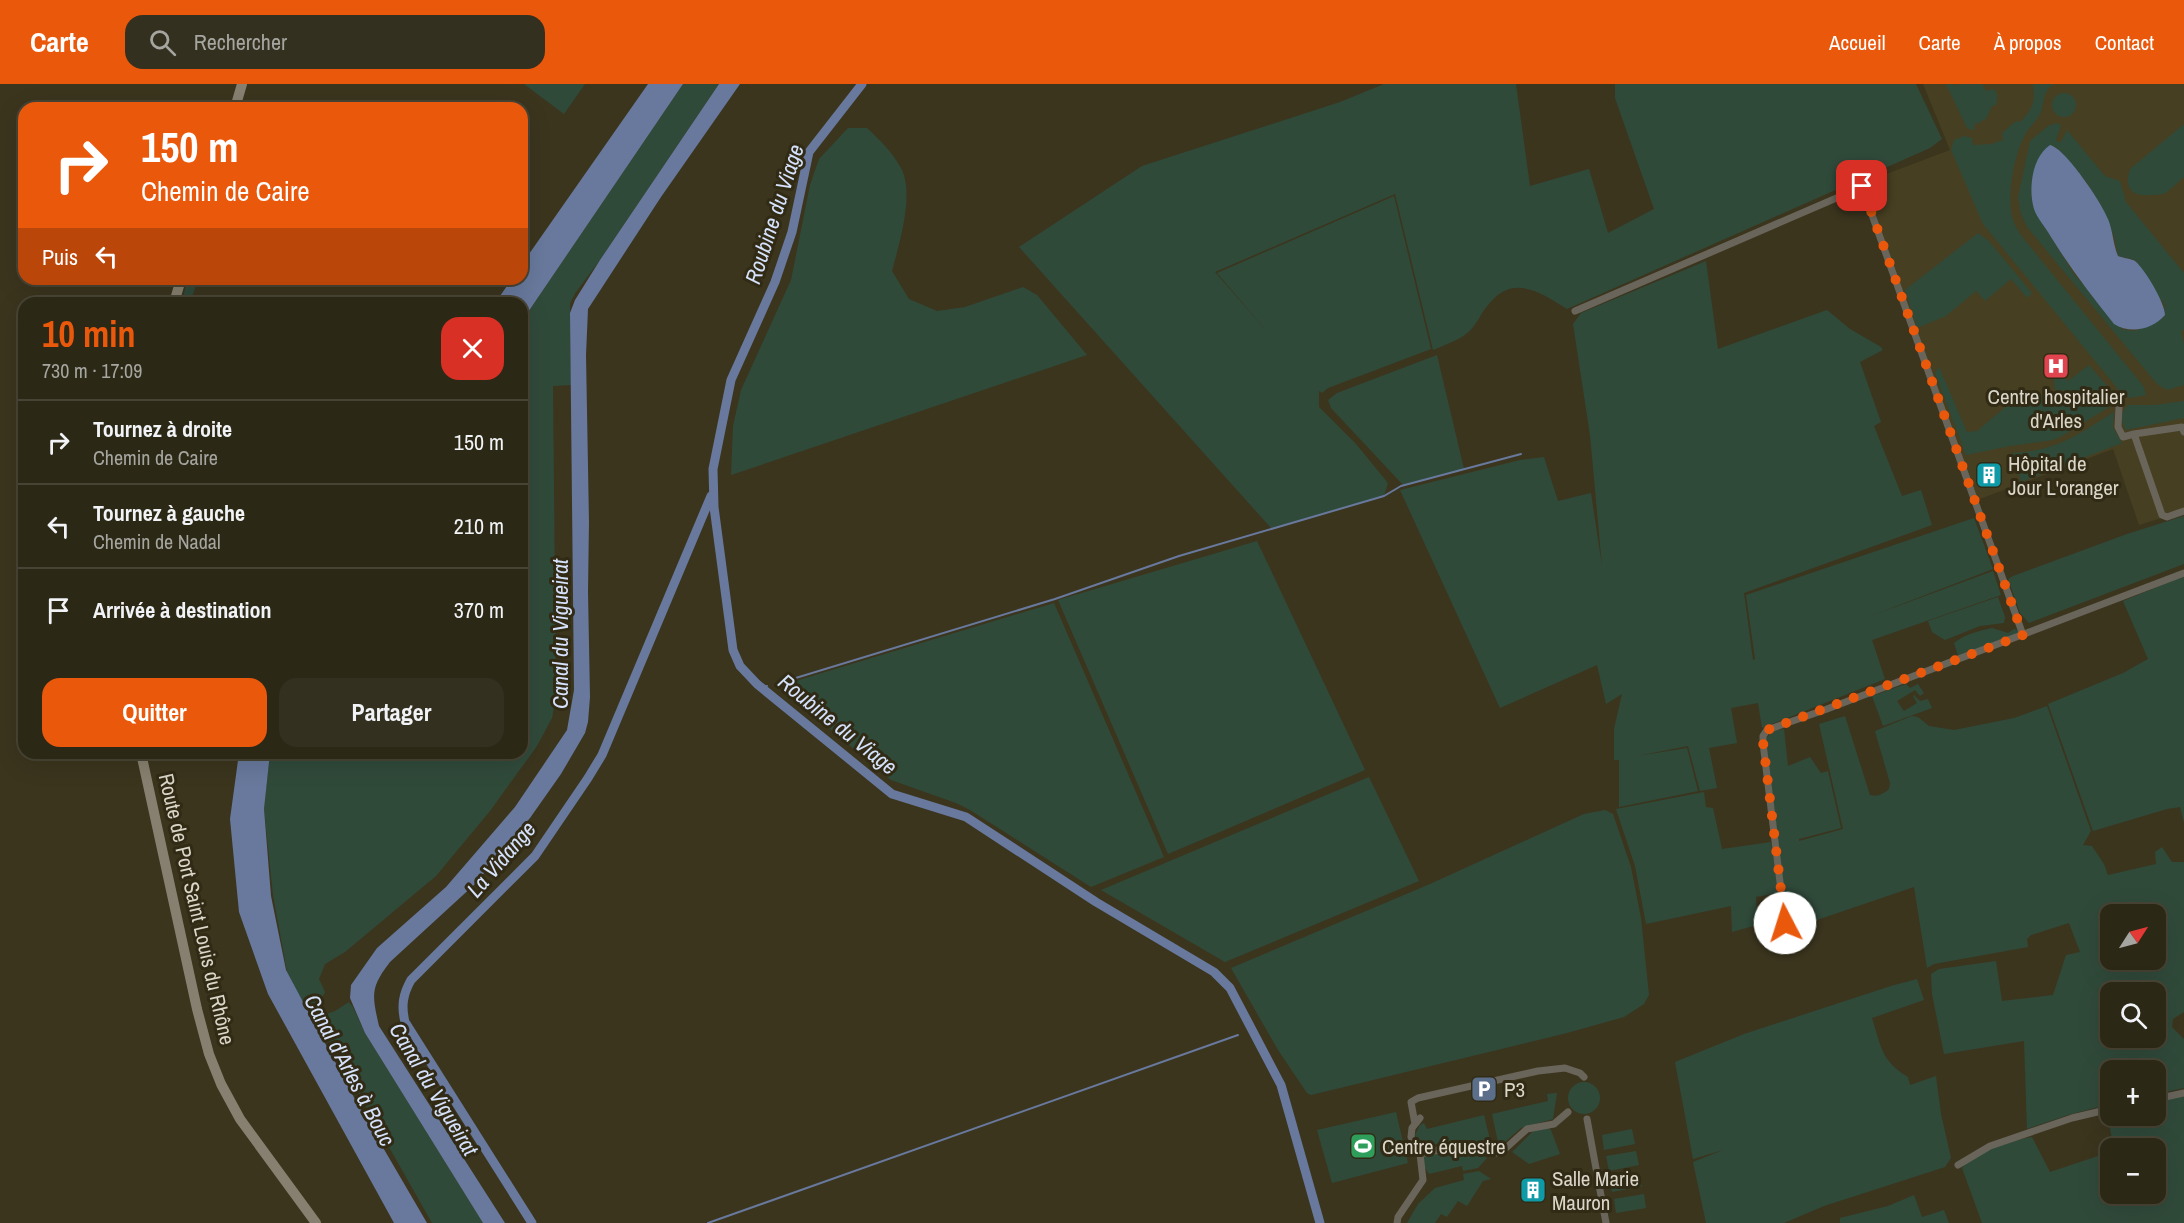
<!DOCTYPE html>
<html lang="fr">
<head>
<meta charset="utf-8">
<style>
  body { margin:0; font-family:"Archivo Narrow",sans-serif; background:#34301f; color:#f1f3f6; height:100vh; display:flex; flex-direction:column; font-size:22px; white-space:nowrap }
  * { box-sizing:border-box; margin:0 }
  p { font-size:20px; color:#a6a6a1 }
  .icon { flex:none; width:33px; height:33px; fill:none; stroke:currentColor; stroke-width:2; stroke-linecap:round; stroke-linejoin:round }
  .map { position:relative; flex:1; overflow:hidden }
  .panel { position:absolute; left:18px; top:213px; width:510px; height:462px; display:flex; flex-direction:column; background:#2c2816; border-radius:18px; box-shadow:0 6px 24px #0002,0 0 0 2px #484435 }
  .panel>* { flex:none }
  .hud { position:absolute; left:18px; top:18px; width:510px; height:183px; border-radius:18px; box-shadow:0 6px 24px #0002,0 0 0 2px #484435; background:#ea580c; color:#fff; overflow:hidden }
  .needle { width:39px; rotate:54deg }
  .fabs { position:absolute; left:2100px; top:820px; display:grid; gap:12px }
  .fabs a { display:grid; place-items:center; width:66px; height:66px; border-radius:12px; background:#2c2816; box-shadow:0 6px 24px #0002,0 0 0 2px #484435; font-size:30px }
  .pin { position:absolute; display:grid; place-items:center; width:51px; height:51px; color:#fff; margin:-26px; border-radius:12px; box-shadow:0 3px 9px #0006 }
  .me { position:absolute; width:66px; margin:-33px; rotate:355deg; stroke-linejoin:round; filter:drop-shadow(0 0 4px #0008) }
  .turn { display:flex; align-items:center; gap:21px; height:126px; padding:0 24px; font-size:27px }
  .turn .icon { width:78px; height:78px; stroke-width:2.5 }
  .turn b { display:block; font-size:42px; line-height:51px }
  .then { display:flex; align-items:center; height:57px; padding:0 24px; background:#0003; gap:12px; font-size:22px }
  .round { display:grid; place-items:center; flex:none; width:63px; height:63px; border-radius:18px; background:#34301f }
  .overview { display:flex; align-items:center; justify-content:space-between; height:102px; padding:0 24px }
  h1 { font-size:36px; font-weight:700; line-height:45px; color:#ea580c }
  .button { display:flex; gap:12px; margin-top:auto; padding:12px 24px }
  .button a { flex:1; height:69px; border-radius:18px; background:#ea580c; color:#fff; font-size:24px; font-weight:700; line-height:69px; text-align:center }
  .button a+a { background:#34301f; color:#f1f3f6 }
  ul { padding:0; list-style:none }
  li { display:flex; align-items:center; gap:18px; height:84px; padding:0 24px; border-top:2px solid #484435 }
  li div { flex:1 }
  li b { display:block; font-size:22px }
  li em { font-style:normal }
  header { display:flex; align-items:center; gap:36px; box-sizing:border-box; height:84px; padding:0 30px; background:#ea580c; color:#fff }
  header strong { font-size:28px }
  nav { display:flex; gap:33px; margin-inline-start:auto; font-size:21px }
  .search { width:420px; height:54px; background:#34301f; display:flex; align-items:center; gap:15px; box-sizing:border-box; padding:0 21px; border-radius:18px; color:#a6a6a1; font-size:22px }
  .map>svg:first-child { display:block }
</style>
</head>
<body>
<header>
<strong>Carte</strong>
<div class="search"><svg class="icon" aria-label="search" viewBox="0 0 24 24"><circle cx="10" cy="10" r="6"/><path d="M15 15l6 6"/></svg>Rechercher</div>
<nav><a>Accueil</a><a>Carte</a><a>À propos</a><a>Contact</a></nav>
</header>
<div class="map">
<svg width="2184" height="1139" viewBox="0 0 2184 1139">
  <rect width="100%" height="100%" fill="#3b351e"/>
  <path fill="#473f21" d="M 1923,0 L 2184,0 L 2184,427 L 2139,441 L 2113,365 L 1977,416 L 1898,198 L 1865,98 L 1950,66 Z"/>
  <path fill="#304a3a" fill-rule="evenodd" d="M 524,0 L 585,0 L 564,30 Z
    M 683,0 L 719,0 L 600,176 L 576,208 L 570,219 L 570,229 L 571,301 L 553,302 L 556,612 L 552,634 L 537,662 L 490,727 L 436,792 L 345,868 L 325,880 L 319,895 L 325,908 L 319,919 L 307,927 L 287,888 L 273,811 L 264,725 L 270,669 L 522,669 L 522,237 Z
    M 1384,0 L 1516,0 L 1530,102 L 1589,85 L 1608,149 L 1654,125 L 1615,14 L 1615,0 L 1916,0 L 1942,55 L 1930,64 L 1567,225 C 1542,209 1513,189 1489,220 C 1481,228 1476,243 1466,250 C 1457,257 1444,261 1433,266 L 1395,110 L 1215,188 L 1277,259 L 1217,189 L 1394,112 L 1431,265 L 1328,304 L 1322,309 L 1319,307 L 1319,323 L 1356,360 L 1388,399 L 1384,412 L 1271,444 L 1019,163 L 1142,82 L 1340,18 Z
    M 1946,0 L 1954,0 L 1956,2 L 1959,0 L 1982,0 L 1986,7 L 1994,5 C 1999,11 1997,14 1996,21 L 1992,22 L 1986,35 L 1974,41 L 1974,46 L 1972,46 L 1967,44 Z
    M 2033,0 L 2055,0 C 2042,6 2045,17 2041,28 C 2038,36 2029,43 2025,51 C 2014,70 2007,112 2012,133 C 2014,139 2017,145 2020,150 L 2144,303 L 2146,311 L 2130,314 L 2122,310 L 1983,140 L 1951,66 L 1954,56 L 1964,52 L 1972,54 L 1973,61 L 1991,60 L 2003,56 L 2002,49 L 2016,37 L 2020,38 C 2034,23 2035,18 2033,0 Z
    M2052 21a12 12 0 1 1 24 0a12 12 0 1 1-24 0Z
    M 2056,39 L 2061,41 L 2056,57 L 2061,58 L 2067,46 L 2105,92 L 2120,97 L 2126,118 L 2184,189 L 2184,246 L 2181,247 L 2184,260 L 2184,301 L 2167,306 L 2157,300 L 2027,143 L 2021,130 L 2018,113 L 2030,57 L 2048,42 ZM 2055,62 L 2087,99 L 2114,152 L 2118,172 L 2135,176 L 2165,222 L 2161,235 L 2134,247 L 2122,245 L 2074,190 L 2034,125 Z
    M 2184,40 L 2184,93 C 2178,98 2172,105 2165,109 C 2161,111 2155,111 2151,111 C 2131,113 2124,103 2130,85 Z
    M 848,44 L 867,44 C 880,56 894,70 902,86 C 914,112 899,161 892,187 L 909,215 L 937,227 L 965,223 L 1023,203 L 1037,211 L 1087,271 L 731,391 L 733,342 L 741,306 L 791,196 L 810,101 L 819,75 Z
    M 1978,149 L 1989,157 L 2032,209 L 2027,214 L 2011,195 L 1985,217 L 1976,207 L 1946,232 L 1917,244 L 1905,206 Z
    M 1706,177 L 1718,265 L 1827,226 L 1850,245 L 1881,263 L 1883,266 L 1860,278 L 1881,338 L 1874,342 L 1902,412 L 1921,406 L 1932,441 L 1744,509 L 1753,576 L 1755,575 L 1746,511 L 1974,434 L 1993,485 L 1868,533 L 1993,487 L 2001,511 L 1872,556 L 1885,595 L 1762,644 L 1758,619 L 1731,624 L 1737,659 L 1709,664 L 1717,704 L 1700,707 L 1688,662 L 1637,672 L 1687,664 L 1698,707 L 1619,723 L 1619,676 L 1614,676 L 1614,645 L 1622,610 L 1606,620 L 1597,581 L 1500,624 L 1400,406 L 1520,376 L 1544,373 L 1558,417 L 1591,409 L 1602,482 L 1590,351 L 1573,240 L 1581,229 Z
    M 188,195 L 198,195 L 190,219 L 181,219 Z
    M 1437,271 L 1464,385 L 1404,402 L 1331,324 L 1328,316 L 1337,309 Z
    M 2089,281 L 2115,311 L 2055,306 L 2053,285 L 2055,283 L 2068,297 Z
    M 1939,283 L 1967,348 L 1977,347 L 2022,309 L 2114,320 L 2062,352 L 2053,356 L 2010,362 L 1966,371 L 1935,289 Z
    M 2184,317 L 2184,334 L 2126,346 C 2120,337 2120,329 2128,321 L 2155,321 Z
    M 2114,328 L 2113,343 L 2122,359 L 2021,398 L 2012,369 C 2060,366 2075,352 2114,328 Z
    M 2184,432 L 2184,480 L 2029,539 L 2020,529 L 2008,495 L 2013,492 L 2127,450 Z
    M 1257,457 L 1365,686 L 1168,770 L 1058,516 Z
    M 2184,492 L 2184,739 L 2180,723 L 2167,725 L 2093,747 L 2048,620 L 2123,589 L 2148,575 L 2123,517 Z
    M 1998,513 L 2005,533 L 2004,539 L 1980,542 L 1945,556 L 1932,548 L 1928,537 Z
    M 1054,519 L 1164,773 L 1091,803 L 970,726 L 956,719 L 891,696 L 779,602 Z
    M 1992,544 L 2008,549 L 2014,545 L 2017,546 L 2020,550 L 1958,572 L 1954,559 C 1965,550 1979,547 1992,544 Z
    M 1906,600 L 1910,604 L 1918,600 L 1924,609 L 1920,612 L 1915,606 L 1897,617 L 1904,627 L 1917,619 L 1913,612 L 1914,611 L 1920,617 L 1928,615 L 1932,624 L 1883,642 L 1872,612 Z
    M 2047,622 L 2091,747 L 2083,761 L 2092,762 L 2104,780 L 2108,791 L 2156,780 L 2155,768 L 2162,763 L 2172,778 L 2184,778 L 2184,928 L 2173,935 L 2172,943 L 2184,955 L 2184,1004 L 2156,1010 L 2156,987 L 2110,987 L 2110,1020 L 2068,1031 L 2027,1045 L 2024,957 L 1944,970 L 1932,910 L 1931,890 L 1939,885 L 1996,877 L 2002,917 L 2053,911 L 2066,871 L 2080,868 L 2069,839 L 2031,851 L 2027,855 L 2028,863 L 1934,880 L 1927,884 L 1914,803 L 1814,837 L 1788,843 L 1766,654 L 1773,647 L 1784,645 L 1788,682 L 1810,673 L 1821,689 L 1828,687 L 1841,744 L 1799,755 L 1799,757 L 1843,745 L 1819,640 L 1845,632 L 1870,711 C 1878,713 1883,710 1889,705 L 1890,699 L 1875,647 L 1912,632 L 1918,633 L 1929,642 L 1954,646 L 2014,634 ZM 2110,831 L 2156,831 L 2156,876 L 2110,876 ZM 2110,909 L 2156,909 L 2156,954 L 2110,954 Z
    M 1369,693 L 1419,797 L 1225,878 L 1101,806 Z
    M 1704,708 L 1706,723 L 1713,724 L 1722,765 L 1771,758 L 1779,809 L 1756,813 L 1757,841 L 1732,848 L 1731,822 L 1646,840 L 1635,782 L 1616,725 Z
    M 1605,726 L 1613,730 L 1631,783 L 1641,834 L 1649,911 L 1644,920 L 1624,933 L 1567,949 L 1311,1011 L 1307,1009 L 1278,966 L 1231,884 L 1430,800 L 1584,730 Z
    M 1917,895 L 1924,916 L 1872,934 C 1881,962 1881,977 1908,993 L 1910,1001 L 1936,992 L 1941,1030 L 1951,1074 L 1945,1083 L 1824,1122 L 1784,1139 L 1706,1139 L 1693,1078 L 1723,1066 L 1693,1075 L 1675,978 L 1744,950 L 1891,902 Z
    M 349,918 L 353,923 L 365,949 L 483,1139 L 432,1139 L 316,934 L 335,927 Z
    M1568 1014a16 16 0 1 1 32 0a16 16 0 1 1-32 0Z
    M 1557,1009 L 1553,1035 L 1521,1044 L 1499,1063 L 1492,1030 L 1548,1017 L 1547,1010 Z
    M 2184,1012 L 2184,1139 L 1982,1139 L 1962,1084 C 1977,1065 2010,1057 2032,1053 L 2050,1088 L 2110,1068 L 2110,1110 L 2156,1110 L 2156,1065 L 2114,1065 L 2107,1029 L 2110,1028 L 2110,1032 L 2156,1032 L 2156,1017 Z
    M 1396,1028 L 1408,1079 L 1332,1099 L 1317,1046 Z
    M 1484,1031 L 1492,1064 L 1471,1056 L 1452,1057 L 1426,1062 L 1422,1061 L 1415,1051 L 1420,1041 L 1424,1039 L 1427,1045 Z
    M 1548,1044 L 1551,1046 L 1560,1070 L 1529,1080 L 1512,1068 L 1534,1046 Z
    M 1632,1045 L 1635,1060 L 1604,1066 L 1602,1051 Z
    M 1455,1064 L 1470,1065 L 1487,1074 L 1478,1084 L 1463,1087 L 1462,1082 L 1429,1090 L 1425,1084 L 1423,1084 L 1423,1073 Z
    M 1636,1067 L 1639,1081 L 1609,1087 L 1606,1072 Z
    M 1479,1087 L 1491,1095 L 1483,1097 L 1467,1122 L 1458,1117 L 1447,1133 L 1441,1130 L 1435,1139 L 1407,1139 L 1418,1120 L 1435,1104 L 1464,1096 L 1463,1090 Z
    M 1639,1089 L 1642,1102 L 1612,1108 L 1610,1094 Z
    M 1644,1110 L 1646,1124 L 1616,1129 L 1614,1115 Z
    M 1914,1111 L 1922,1133 L 1944,1126 L 1949,1139 L 1840,1139 L 1840,1134 L 1888,1122 Z"/>
  <path fill="#68799d" d="M 648,0 L 683,0 L 522,237 L 522,219 L 495,219 L 512,195 L 522,195 L 522,180 Z
    M 719,0 L 740,0 L 661,113 L 588,225 L 586,271 L 589,438 L 588,507 L 590,613 L 588,638 L 585,649 L 561,690 L 530,734 L 475,800 L 390,878 C 370,904 372,911 379,942 L 505,1139 L 483,1139 L 365,949 L 350,914 L 351,901 L 377,864 L 446,803 L 515,723 L 567,646 L 574,606 L 570,229 L 575,216 L 600,176 Z
    M 2050,61 C 2065,64 2102,119 2108,135 C 2113,147 2113,160 2118,172 C 2123,174 2132,175 2135,177 C 2145,185 2165,219 2165,231 C 2152,246 2130,250 2114,240 C 2091,211 2070,184 2051,153 C 2046,144 2037,134 2034,125 C 2028,105 2032,73 2050,61 Z
    M 239,669 L 270,669 L 264,725 L 271,812 L 286,886 L 357,1019 L 427,1139 L 394,1139 L 268,910 L 239,828 L 230,735 Z"/>
  <g fill="none" stroke-linecap="round" stroke-linejoin="round">
    <path stroke="#68799d" stroke-width="2" d="M 776,600 L 1055,515 L 1179,472 L 1384,412 L 1401,402 L 1521,370
      M 760,603 L 767,602
      M 708,1139 L 1238,951"/>
    <path stroke="#68799d" stroke-width="9" d="M 862,0 L 809,68 L 792,148 L 775,198 L 731,296 L 713,385 L 714,423 L 733,566 L 740,582 L 757,600 L 892,710 L 966,733 L 1096,818 L 1214,888 L 1230,904 L 1281,1001 L 1320,1139
      M 532,1139 L 405,938 C 401,922 403,910 411,896 L 535,772 L 588,694 L 602,671 L 711,412"/>
    <path stroke="#6a655b" stroke-width="7" d="M 1575,227 L 1862,103 L 2023,551
      M 2119,323 L 2118,343 L 2123,353 L 2134,350 L 2162,431 L 2167,433 L 2184,427
      M 2134,350 L 2182,343 L 2184,348
      M 1785,839 L 1763,659 L 1763,652 L 1767,646 L 1827,625 L 2184,489
      M 2156,1015 L 2184,1009
      M 1587,1035 L 1606,1139
      M 1415,1040 L 1411,1018 L 1418,1014 L 1538,987 L 1565,984 L 1580,989 L 1584,993
      M 1420,1070 L 1462,1061 L 1472,1061 L 1497,1069 L 1506,1064 L 1527,1045 L 1554,1040 L 1568,1028
      M 1958,1081 L 1990,1062 L 2072,1034 L 2110,1025
      M 1397,1139 L 1398,1133 L 1423,1096 L 1420,1070 L 1411,1053 L 1412,1044 L 1420,1034"/>
    <path stroke="#878070" stroke-width="10" d="M 235,24 L 242,0
      M 174,219 L 181,195
      M 141,669 L 197,925 L 209,970 L 221,1000 L 240,1035 L 316,1139"/>
  </g>
  <g fill="none" stroke-linecap="round" stroke-linejoin="round">
    <path stroke="#ea580c" stroke-width="10" stroke-dasharray="0 18" d="M 1785,839 L 1763,658 L 1763,652 L 1767,646 L 2023,551 L 1862,102"/>
  </g>
  <defs>
    <symbol id="hospital-square" viewBox="-11 -11 22 22"><rect x="-9" y="-9" width="18" height="18" rx="4" fill="#e0444e" stroke="#312a14"/><path d="M-5-5h3v3.5h4V-5h3V5h-3V1.5h-4V5h-3Z" fill="#fff"/></symbol>
    <symbol id="building-square" viewBox="-11 -11 22 22"><rect x="-9" y="-9" width="18" height="18" rx="4" fill="#0f9aa8" stroke="#312a14"/><path d="M-4-6H4V6H1V3H-1V6H-4ZM-2.5-4.3h1.7v1.8h-1.7ZM.8-4.3h1.7v1.8H.8ZM-2.5-1h1.7V.8h-1.7ZM.8-1h1.7V.8H.8Z" fill="#fff"/></symbol>
    <symbol id="parking-square" viewBox="-11 -11 22 22"><rect x="-9" y="-9" width="18" height="18" rx="4" fill="#5c6f8a" stroke="#312a14"/><path d="M-3.5-5.5H1a3.5 3.5 0 0 1 0 7H-1V5.5H-3.5ZM-1-3.4V-.6H.8a1.4 1.4 0 0 0 0-2.8Z" fill="#fff"/></symbol>
    <symbol id="stadium-square" viewBox="-11 -11 22 22"><rect x="-9" y="-9" width="18" height="18" rx="4" fill="#2e9e5b" stroke="#312a14"/><path d="M0-5a6.5 5 0 1 0 0 10a6.5 5 0 1 0 0-10ZM-3.5-1.8h7v3.6h-7Z" fill="#fff"/></symbol>
  </defs>
  <g fill-rule="evenodd">
    <use href="#hospital-square" x="2041" y="267" width="30" height="30"/>
    <use href="#building-square" x="1974" y="376" width="30" height="30"/>
    <use href="#parking-square" x="1469" y="990" width="30" height="30"/>
    <use href="#stadium-square" x="1348" y="1047" width="30" height="30"/>
    <use href="#building-square" x="1518" y="1091" width="30" height="30"/>
  </g>
  <g text-anchor="middle" dominant-baseline="central" stroke-width="6" stroke-linejoin="round" paint-order="stroke">
    <g font-size="21" fill="#dad6c9" stroke="#312a14" text-anchor="start">
      <text x="2056" y="312" text-anchor="middle">Centre hospitalier<tspan x="2056" dy="24">d'Arles</tspan></text>
      <text x="2008" y="379">Hôpital de<tspan x="2008" dy="24">Jour L'oranger</tspan></text>
      <text x="1504" y="1005">P3</text>
      <text x="1382" y="1062">Centre équestre</text>
      <text x="1552" y="1094">Salle Marie<tspan x="1552" dy="24">Mauron</tspan></text>
    </g>
    <g font-size="21" fill="#dad6c9" stroke="#312a14">
      <text transform="translate(197 825) rotate(77)">Route de Port Saint Louis du Rhône</text>
    </g>
    <g font-size="22" font-style="italic" fill="#d6e2fb" stroke="#312a14">
      <text transform="translate(774 130) rotate(-72)">Roubine du Viage</text>
      <text transform="translate(560 550) rotate(-90)">Canal du Vigueirat</text>
      <text transform="translate(838 640) rotate(39)">Roubine du Viage</text>
      <text transform="translate(501 775) rotate(-49)">La Vidange</text>
      <text transform="translate(350 986) rotate(62)">Canal d'Arles à Bouc</text>
      <text transform="translate(434 1005) rotate(59)">Canal du Vigueirat</text>
    </g>
  </g>
</svg>
<div class="fabs">
<a><svg class="needle" viewBox="-14 -14 28 28"><path d="M0-13l5 13h-10z" fill="#e53935"/><path d="M0 13l5-13h-10z" fill="#a6a6a1"/></svg></a>
<a><svg class="icon" aria-label="search" viewBox="0 0 24 24"><circle cx="10" cy="10" r="6"/><path d="M15 15l6 6"/></svg></a>
<a>+</a>
<a>−</a>
</div>
<div class="pin" style="left:1862px;top:102px;background:#d93025"><svg class="icon" aria-label="arrive" viewBox="0 0 24 24"><path d="M6 21V4h12l-3 4 3 4H6"/></svg></div>
<svg class="me" style="left:1785px;top:839px" viewBox="-20 -20 40 40"><circle r="19" fill="#fff"/><path d="M0-13L10 11 0 6-10 11z" fill="#ea580c"/></svg>
<div class="hud">
<div class="turn"><svg class="icon" aria-label="right" viewBox="0 0 24 24"><path d="M7 20v-9h11M14 6l5 5-5 5"/></svg><div><b>150 m</b>Chemin de Caire</div></div>
<div class="then">Puis<svg class="icon" aria-label="left" viewBox="0 0 24 24"><path d="M17 20v-9H6M10 6l-5 5 5 5"/></svg></div>
</div>
<section class="panel">
<div class="overview"><div><h1>10 min</h1><p>730 m · 17:09</p></div><a class="round" style="background:#d93025;color:#fff"><svg class="icon" aria-label="close" viewBox="0 0 24 24"><path d="M6 6l12 12M18 6L6 18"/></svg></a></div>
<ul>
<li><svg class="icon" aria-label="right" viewBox="0 0 24 24"><path d="M7 20v-9h11M14 6l5 5-5 5"/></svg><div><b>Tournez à droite</b><p>Chemin de Caire</p></div><em>150 m</em></li>
<li><svg class="icon" aria-label="left" viewBox="0 0 24 24"><path d="M17 20v-9H6M10 6l-5 5 5 5"/></svg><div><b>Tournez à gauche</b><p>Chemin de Nadal</p></div><em>210 m</em></li>
<li><svg class="icon" aria-label="arrive" viewBox="0 0 24 24"><path d="M6 21V4h12l-3 4 3 4H6"/></svg><div><b>Arrivée à destination</b></div><em>370 m</em></li>
</ul>
<div class="button"><a>Quitter</a><a>Partager</a></div>
</section>
</div>
</body>
</html>
